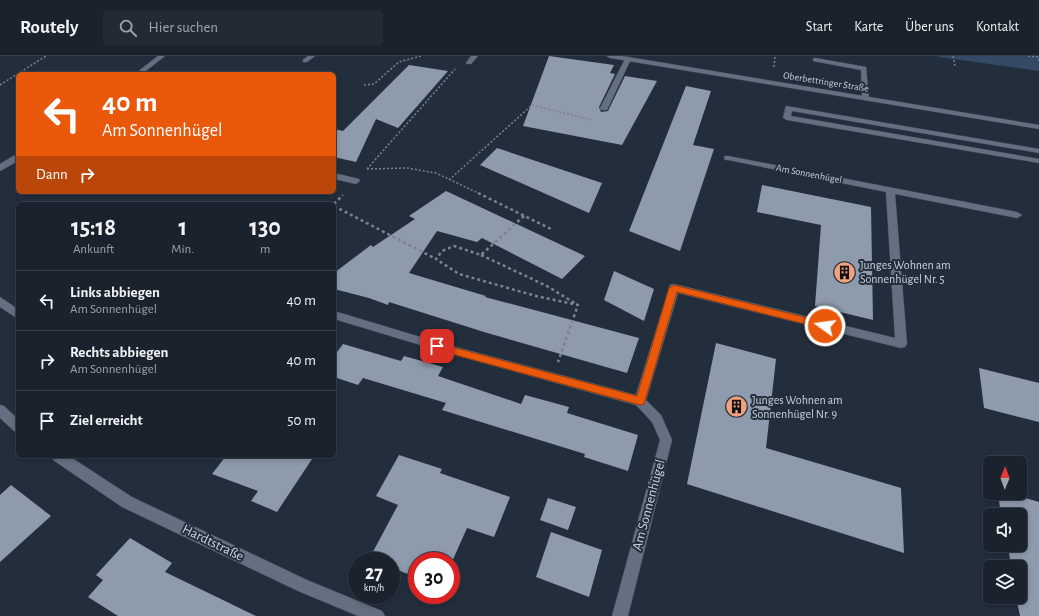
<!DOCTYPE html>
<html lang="de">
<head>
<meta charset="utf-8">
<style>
  body { margin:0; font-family:"Alegreya Sans",sans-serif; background:#232a35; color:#f1f3f6; height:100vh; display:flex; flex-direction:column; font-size:15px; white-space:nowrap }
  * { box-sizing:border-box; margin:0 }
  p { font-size:13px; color:#9fa4aa }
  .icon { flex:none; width:22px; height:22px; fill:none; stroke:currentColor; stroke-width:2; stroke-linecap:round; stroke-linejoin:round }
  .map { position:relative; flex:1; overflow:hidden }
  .details { position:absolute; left:16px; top:146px; width:320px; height:256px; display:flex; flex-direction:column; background:#1a222d; border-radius:6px; box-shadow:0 2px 6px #0003,0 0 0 1px #383f49 }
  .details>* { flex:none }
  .guide { position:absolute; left:16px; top:16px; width:320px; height:122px; border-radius:6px; box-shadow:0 2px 6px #0003,0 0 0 1px #383f49; background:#ea580c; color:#fff; overflow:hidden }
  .needle { width:26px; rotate:1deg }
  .fabs { position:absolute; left:983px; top:400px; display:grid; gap:8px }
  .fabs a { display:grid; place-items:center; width:44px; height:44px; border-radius:6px; background:#1a222d; box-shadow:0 2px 6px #0003,0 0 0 1px #383f49; font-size:20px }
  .speed { position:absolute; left:348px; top:496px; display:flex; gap:8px; font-size:20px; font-weight:700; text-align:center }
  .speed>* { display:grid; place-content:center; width:52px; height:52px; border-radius:50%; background:#1a222d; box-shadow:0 2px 6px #0003,0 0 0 1px #383f49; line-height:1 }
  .speed small { font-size:10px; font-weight:400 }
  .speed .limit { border:6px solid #d22; background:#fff; color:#111 }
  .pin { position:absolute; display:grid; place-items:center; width:34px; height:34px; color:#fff; margin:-17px; border-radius:8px; box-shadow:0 2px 6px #0006 }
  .me { position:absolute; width:44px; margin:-22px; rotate:284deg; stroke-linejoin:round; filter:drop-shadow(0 0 3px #0008) }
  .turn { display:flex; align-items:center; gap:14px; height:84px; padding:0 20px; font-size:18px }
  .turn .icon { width:52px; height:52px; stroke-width:2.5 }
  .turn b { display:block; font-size:28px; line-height:34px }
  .then { display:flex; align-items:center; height:38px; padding:0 20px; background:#0003; gap:8px; font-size:15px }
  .eta { display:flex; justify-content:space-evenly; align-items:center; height:68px; text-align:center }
  .eta b { font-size:24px; font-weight:700; line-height:28px }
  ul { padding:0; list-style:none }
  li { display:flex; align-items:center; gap:12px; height:60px; padding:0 20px; border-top:1px solid #383f49 }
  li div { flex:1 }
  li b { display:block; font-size:15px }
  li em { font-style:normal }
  header { display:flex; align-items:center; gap:24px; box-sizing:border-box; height:56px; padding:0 20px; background:#1a222d; border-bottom:1px solid #383f49 }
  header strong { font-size:19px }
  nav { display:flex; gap:22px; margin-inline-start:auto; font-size:14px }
  .search { width:280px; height:36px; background:#232a35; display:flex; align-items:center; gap:10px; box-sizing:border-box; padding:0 14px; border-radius:6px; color:#9fa4aa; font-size:15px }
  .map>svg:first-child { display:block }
</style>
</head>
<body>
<header>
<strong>Routely</strong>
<div class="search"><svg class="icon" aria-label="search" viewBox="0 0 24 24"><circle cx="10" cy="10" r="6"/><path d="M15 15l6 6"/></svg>Hier suchen</div>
<nav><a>Start</a><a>Karte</a><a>Über uns</a><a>Kontakt</a></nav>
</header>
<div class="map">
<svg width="1039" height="560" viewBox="0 0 1039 560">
  <rect width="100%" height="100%" fill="#232e3c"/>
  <path fill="#344966" d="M 938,0 L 1039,0 L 1039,15 L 939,1 Z"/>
  <path fill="#8e9bac" d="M 549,0 L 614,9 L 610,17 L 615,18 L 599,51 L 601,56 L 608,55 L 625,20 L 657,25 L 622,89 L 523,70 Z
    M 409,9 L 448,15 L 398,72 L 376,63 L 356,106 L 334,101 L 334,73 L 343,75 Z
    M 686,30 L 711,35 L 693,89 L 714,93 L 680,195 L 629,175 Z
    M 497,92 L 602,127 L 589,157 L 480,109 Z
    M 762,129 L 871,151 L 873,264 L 815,250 L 821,169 L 757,156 Z
    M 446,135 L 585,200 L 562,223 L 482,182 L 477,186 L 437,175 L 409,217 L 486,240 L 485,241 L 639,282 L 627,317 L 484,276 L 389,246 L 388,249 L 369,242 L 334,233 L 334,217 L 371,189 L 373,191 L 415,163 L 409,160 Z
    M 614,215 L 654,233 L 644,265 L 604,244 Z
    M 716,287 L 776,303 L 766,392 L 901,432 L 904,497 L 687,428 Z
    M 343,288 L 401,305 L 404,300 L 443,311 L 438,320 L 521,348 L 525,339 L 569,351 L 567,357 L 638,379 L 628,415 L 584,401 L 585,398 L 442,354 L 446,347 L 363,322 L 358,329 L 334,321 L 334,300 Z
    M 979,312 L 1039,327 L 1039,366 L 984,352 Z
    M 399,399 L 442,413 L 440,417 L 510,441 L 494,481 L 467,472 L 451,508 L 451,505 L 417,505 L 417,522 L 391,511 L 391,505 L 368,505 L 398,449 L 376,440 Z
    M 226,400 L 314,400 L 277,456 L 251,445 L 258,435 L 212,418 Z
    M 11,429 L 51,460 L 0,506 L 0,439 Z
    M 998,437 L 1008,437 L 1039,446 L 1039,560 L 1020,560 L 1016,541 L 1020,541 L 1020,511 L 1011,511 L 1008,489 L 1020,489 L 1020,459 L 1001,459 Z
    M 548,442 L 576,451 L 568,474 L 540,464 Z
    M 551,476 L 602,494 L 589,541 L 536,521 Z
    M 130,482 L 172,507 L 165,516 L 256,560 L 118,560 L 88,541 L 103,524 L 96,519 Z"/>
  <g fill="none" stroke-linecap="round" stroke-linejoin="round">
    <defs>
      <path id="service" d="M 308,0 L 315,0 L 307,6 L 303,6 L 303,4 Z
        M 628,1 L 631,3 L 608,52 L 607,54 L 601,54 L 600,52 L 625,3 Z
        M 815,2 L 866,11 L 869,44 L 866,44 L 862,42 L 861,14 L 813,5 L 813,3 Z
        M 786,50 L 1039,93 L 1039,97 L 792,55 L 791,60 L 1039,103 L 1039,107 L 787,64 L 783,62 Z
        M 334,117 L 359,123 L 360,125 L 356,128 L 334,123 Z
        M 0,241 L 18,253 L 18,263 L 0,251 Z"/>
      <path id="minor" d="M 158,0 L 165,0 L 142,18 L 135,18 Z
        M 471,0 L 478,0 L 471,8 L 467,8 L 466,7 Z
        M 15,99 L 18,99 L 18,105 L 0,115 L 0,108 Z
        M 725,100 L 728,100 L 1017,156 L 1022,159 L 1017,162 L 895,138 L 907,288 L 905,291 L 901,292 L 678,237 L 646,344 L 661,359 L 672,384 L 628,560 L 612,560 L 660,384 L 652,366 L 636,349 L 437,294 L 334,263 L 334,255 L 437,286 L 636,339 L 669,232 L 670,229 L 674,228 L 895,282 L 886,136 L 728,104 L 725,104 L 724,102 Z
        M 0,349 L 4,350 L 18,363 L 18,376 L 14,375 L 0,362 Z
        M 52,400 L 69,400 L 132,441 L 307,524 L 382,555 L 385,560 L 358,560 L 298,535 L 122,451 L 53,404 Z"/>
      <path id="tertiary" d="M 607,0 L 622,0 L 1039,69 L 1039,73 L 610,2 Z"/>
    </defs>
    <use href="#service" stroke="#424b56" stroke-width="1"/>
    <use href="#minor" stroke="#424b56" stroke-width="1"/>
    <use href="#tertiary" stroke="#424b56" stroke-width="1"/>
    <path stroke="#7a838e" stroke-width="1.5" stroke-dasharray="2 2" stroke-linecap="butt" d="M 953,0 L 955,10
      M 1028,0 L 1038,1 L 1039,5
      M 774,11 L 775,0
      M 0,29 L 46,0
      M 364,29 L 374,28 L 399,6 L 421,0
      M 367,113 L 407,112 L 436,117 L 480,138
      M 367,113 L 455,13
      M 449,124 L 532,49 L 592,64"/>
    <path stroke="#7a838e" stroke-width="2.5" stroke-dasharray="3 3" stroke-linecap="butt" d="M 478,137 L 551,173
      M 334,148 L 343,139
      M 334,150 L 436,203
      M 524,160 L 481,199 L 454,190 L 442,195 L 436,203 L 459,218 L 536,240 L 578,249 L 558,306
      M 481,199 L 547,230 L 576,248"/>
    <use href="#service" fill="#647081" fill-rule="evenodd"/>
    <use href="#minor" fill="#647081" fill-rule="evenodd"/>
    <use href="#tertiary" fill="#647081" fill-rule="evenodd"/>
  </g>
  <path fill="#ea580c" stroke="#983908" d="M 674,229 L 825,266 L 829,270 L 825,273 L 677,236 L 645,345 L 644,348 L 640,349 L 437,294 L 433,290 L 437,287 L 637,340 L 669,232 Z"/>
  <defs>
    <symbol id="building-disc" viewBox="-11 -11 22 22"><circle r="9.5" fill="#f1a17c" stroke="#232e3c"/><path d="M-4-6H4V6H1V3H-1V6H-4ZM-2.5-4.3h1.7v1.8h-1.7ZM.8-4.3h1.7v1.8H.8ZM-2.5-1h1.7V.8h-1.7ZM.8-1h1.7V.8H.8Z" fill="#111"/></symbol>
  </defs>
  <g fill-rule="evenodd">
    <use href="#building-disc" x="832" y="204" width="25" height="25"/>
    <use href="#building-disc" x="724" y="338" width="25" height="25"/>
  </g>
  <g text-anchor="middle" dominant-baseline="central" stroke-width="4" stroke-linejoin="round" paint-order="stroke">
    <g font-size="10" fill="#ccd3dc" stroke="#232e3c">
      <text transform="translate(826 26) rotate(9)">Oberbettringer Straße</text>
      <text transform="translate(809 118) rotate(11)">Am Sonnenhügel</text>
    </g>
    <g font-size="12" fill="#ccd3dc" stroke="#232e3c" text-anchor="start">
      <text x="860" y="209">Junges Wohnen am<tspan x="860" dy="14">Sonnenhügel Nr. 5</tspan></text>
      <text x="752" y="344">Junges Wohnen am<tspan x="752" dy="14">Sonnenhügel Nr. 9</tspan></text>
    </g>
    <g font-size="14" fill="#ccd3dc" stroke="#232e3c">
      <text transform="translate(649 449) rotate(-75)">Am Sonnenhügel</text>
      <text transform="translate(213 487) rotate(26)">Hardtstraße</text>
    </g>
  </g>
</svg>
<div class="fabs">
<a><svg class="needle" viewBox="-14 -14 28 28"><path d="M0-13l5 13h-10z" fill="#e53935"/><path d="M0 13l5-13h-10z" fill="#9fa4aa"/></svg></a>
<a><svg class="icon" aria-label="sound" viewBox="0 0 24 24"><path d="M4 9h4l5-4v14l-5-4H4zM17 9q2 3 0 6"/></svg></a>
<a><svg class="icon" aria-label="layers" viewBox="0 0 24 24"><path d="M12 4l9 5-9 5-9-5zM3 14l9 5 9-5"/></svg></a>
</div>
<div class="speed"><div>27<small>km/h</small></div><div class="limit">30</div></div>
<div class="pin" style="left:437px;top:290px;background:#d93025"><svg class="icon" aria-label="arrive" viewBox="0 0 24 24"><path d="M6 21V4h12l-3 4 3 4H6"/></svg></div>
<svg class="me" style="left:825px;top:270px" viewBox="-20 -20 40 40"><circle r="17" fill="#ea580c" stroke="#fff" stroke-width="3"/><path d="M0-11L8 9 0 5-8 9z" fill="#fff"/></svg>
<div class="guide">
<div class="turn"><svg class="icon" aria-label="left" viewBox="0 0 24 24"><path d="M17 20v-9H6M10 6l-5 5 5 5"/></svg><div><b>40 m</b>Am Sonnenhügel</div></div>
<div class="then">Dann<svg class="icon" aria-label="right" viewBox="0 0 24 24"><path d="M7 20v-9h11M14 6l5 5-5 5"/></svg></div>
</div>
<section class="details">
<div class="eta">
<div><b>15:18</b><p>Ankunft</p></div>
<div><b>1</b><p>Min.</p></div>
<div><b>130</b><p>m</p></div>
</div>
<ul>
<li><svg class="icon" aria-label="left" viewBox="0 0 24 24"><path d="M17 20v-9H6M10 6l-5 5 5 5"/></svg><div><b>Links abbiegen</b><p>Am Sonnenhügel</p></div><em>40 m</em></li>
<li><svg class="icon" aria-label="right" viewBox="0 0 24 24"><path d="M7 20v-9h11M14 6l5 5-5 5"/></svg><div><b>Rechts abbiegen</b><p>Am Sonnenhügel</p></div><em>40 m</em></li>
<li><svg class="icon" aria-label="arrive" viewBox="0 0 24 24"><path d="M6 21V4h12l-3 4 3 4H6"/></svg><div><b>Ziel erreicht</b></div><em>50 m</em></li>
</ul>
</section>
</div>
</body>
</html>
